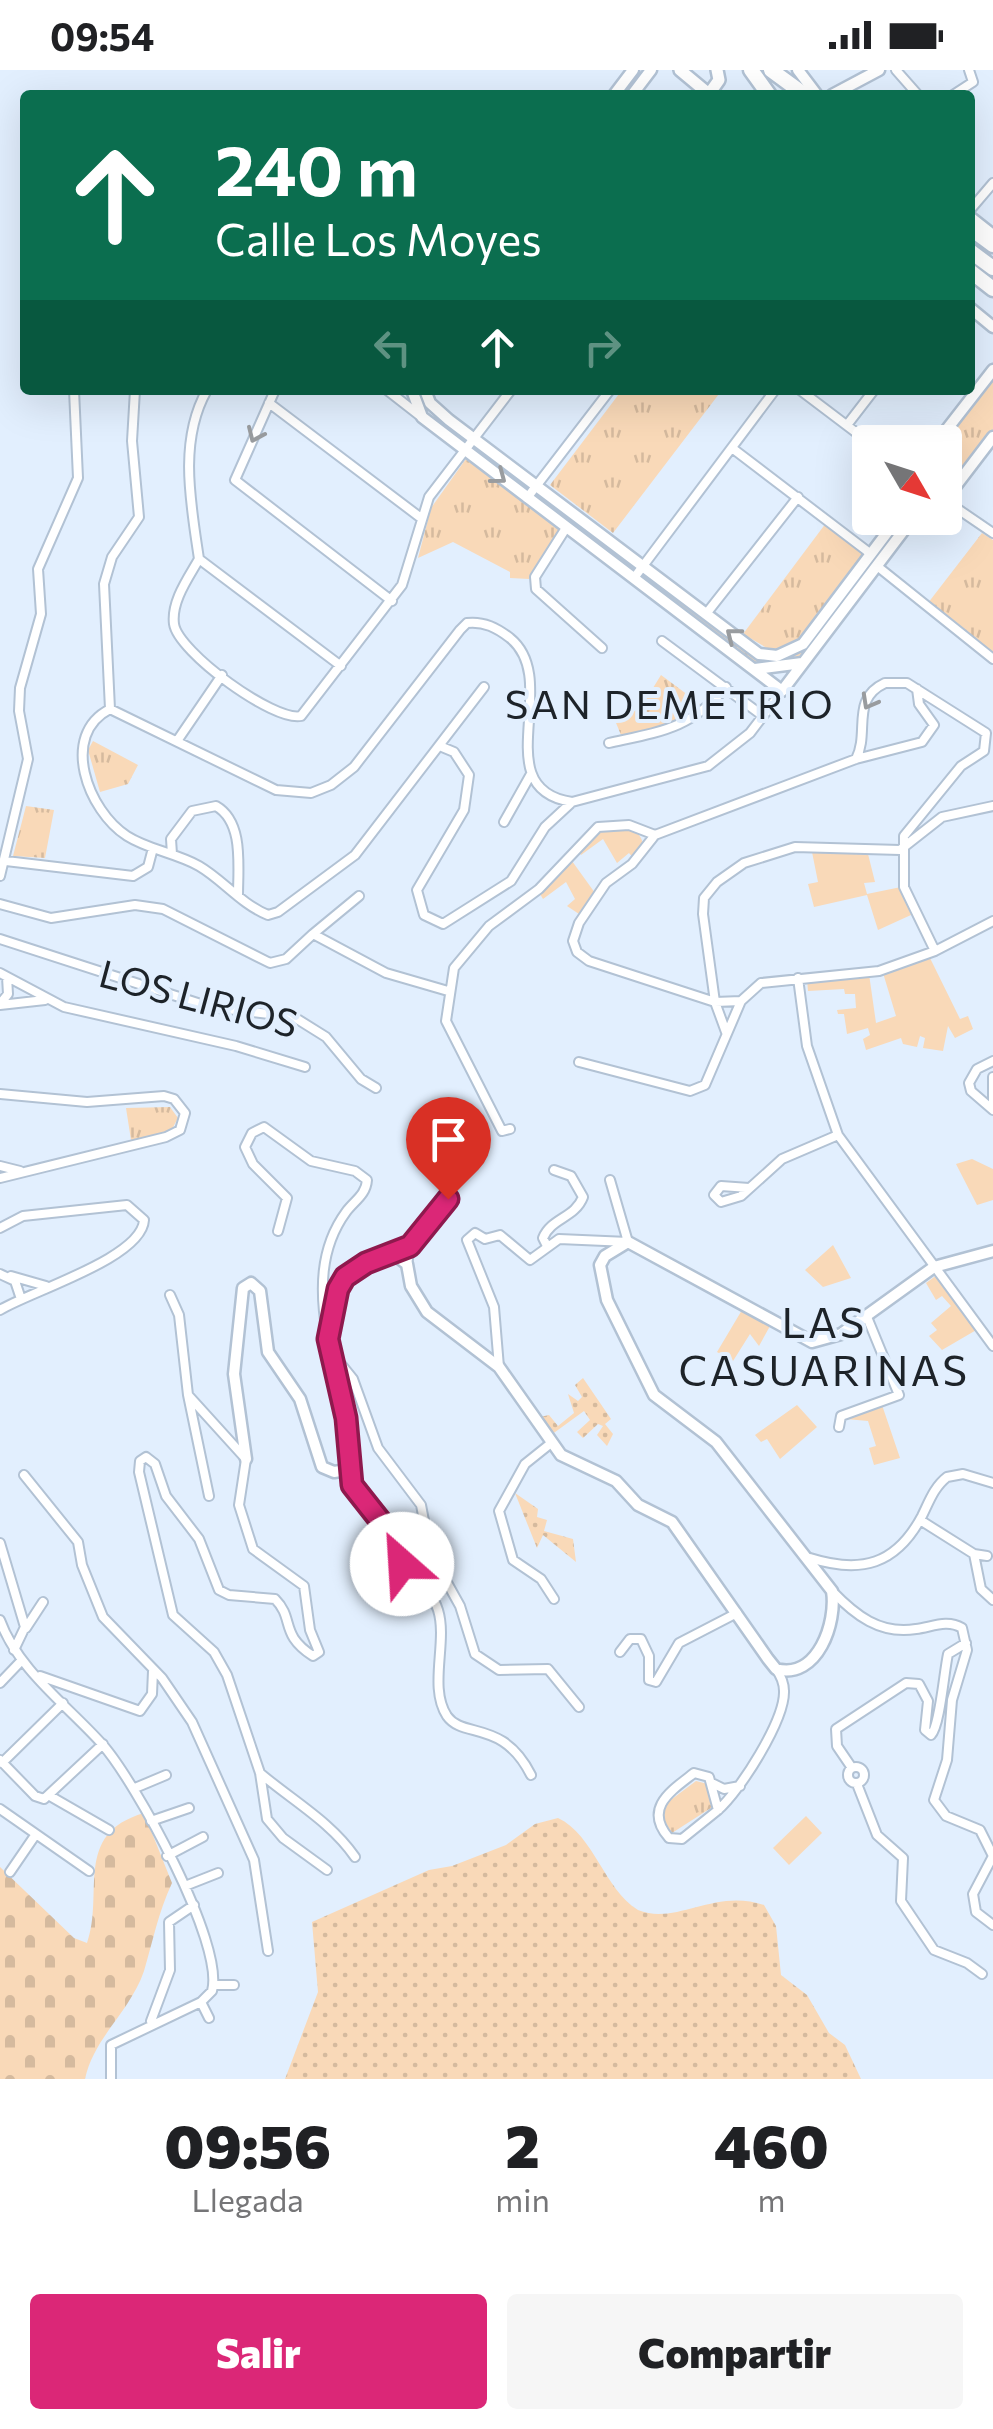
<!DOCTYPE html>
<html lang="es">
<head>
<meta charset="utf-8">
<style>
  body { margin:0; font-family:Commissioner,sans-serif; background:#f6f6f6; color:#202124; height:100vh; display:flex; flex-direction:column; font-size:38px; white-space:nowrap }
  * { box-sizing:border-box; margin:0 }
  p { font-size:32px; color:#757577 }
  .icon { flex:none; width:55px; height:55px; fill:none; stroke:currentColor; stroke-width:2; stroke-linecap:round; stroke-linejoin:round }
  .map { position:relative; height:2009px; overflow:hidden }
  .sheet { display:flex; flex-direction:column; background:#fff; flex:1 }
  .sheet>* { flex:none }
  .top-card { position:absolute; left:20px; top:20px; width:955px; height:305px; border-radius:10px; box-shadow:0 10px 40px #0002; background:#0b6e4f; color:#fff; overflow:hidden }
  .needle { width:65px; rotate:129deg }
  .tools { position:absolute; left:852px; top:355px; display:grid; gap:20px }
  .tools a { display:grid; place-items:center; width:110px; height:110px; border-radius:10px; background:#fff; box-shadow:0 10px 40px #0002; font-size:50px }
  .pin { position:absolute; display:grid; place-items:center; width:85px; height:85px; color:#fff; margin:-102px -42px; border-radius:50% 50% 50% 0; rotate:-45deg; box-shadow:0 0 10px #0007 }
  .pin .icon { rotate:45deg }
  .me { position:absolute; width:110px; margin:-55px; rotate:334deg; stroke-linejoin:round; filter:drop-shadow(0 0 8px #0008) }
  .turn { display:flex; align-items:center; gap:35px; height:210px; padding:0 30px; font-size:45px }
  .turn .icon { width:130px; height:130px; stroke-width:2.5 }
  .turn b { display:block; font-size:70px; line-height:85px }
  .lanes { display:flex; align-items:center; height:95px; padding:0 30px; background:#0003; justify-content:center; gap:50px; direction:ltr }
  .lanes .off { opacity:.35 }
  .eta { display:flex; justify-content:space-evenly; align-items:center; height:170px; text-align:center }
  .eta b { font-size:60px; font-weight:800; line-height:70px }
  .primary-button { display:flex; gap:20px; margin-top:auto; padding:20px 30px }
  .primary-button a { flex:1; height:115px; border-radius:10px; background:#db2777; color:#fff; font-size:40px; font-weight:800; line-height:115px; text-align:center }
  .primary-button a+a { background:#f6f6f6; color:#202124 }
  .status { display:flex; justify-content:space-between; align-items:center; height:70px; padding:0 50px; background:#fff; direction:ltr }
  .status svg { height:28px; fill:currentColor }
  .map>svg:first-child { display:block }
</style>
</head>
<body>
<div class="status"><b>09:54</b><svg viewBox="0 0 49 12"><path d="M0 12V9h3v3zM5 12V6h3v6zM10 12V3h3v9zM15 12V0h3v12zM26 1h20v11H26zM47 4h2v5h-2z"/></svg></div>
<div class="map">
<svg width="993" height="2009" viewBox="0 0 993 2009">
  <defs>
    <pattern id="grass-dots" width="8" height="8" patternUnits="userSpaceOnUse" patternTransform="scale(2.5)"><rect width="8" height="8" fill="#f9d9b8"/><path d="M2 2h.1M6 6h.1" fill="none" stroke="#d5ba9e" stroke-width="1.8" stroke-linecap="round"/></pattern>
    <pattern id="cemetery-stones" width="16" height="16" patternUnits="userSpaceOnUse" patternTransform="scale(2.5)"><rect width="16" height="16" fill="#f9d9b8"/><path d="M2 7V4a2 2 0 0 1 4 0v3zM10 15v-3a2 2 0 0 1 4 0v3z" fill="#d5ba9e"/></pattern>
    <pattern id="park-tufts" width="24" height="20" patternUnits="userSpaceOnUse" patternTransform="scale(2.5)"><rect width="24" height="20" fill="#f9d9b8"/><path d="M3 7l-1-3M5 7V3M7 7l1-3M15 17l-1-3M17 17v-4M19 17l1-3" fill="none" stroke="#d5ba9e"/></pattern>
  </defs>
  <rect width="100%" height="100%" fill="#e2effe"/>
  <path fill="url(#grass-dots)" d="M 868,494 L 873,497 L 807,584 L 756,595 L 639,507 L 643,502 L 749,581 L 784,588 L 807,574 Z
    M 583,1308 L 611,1349 L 605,1354 L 613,1364 L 607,1376 L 597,1365 L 603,1356 L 598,1354 L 583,1368 L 577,1362 L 590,1350 L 584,1341 L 551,1365 L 540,1347 L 549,1345 L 558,1356 L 574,1343 L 568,1324 L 578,1331 L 582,1327 L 575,1315 Z
    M 515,1423 L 538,1439 L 537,1447 L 547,1450 L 544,1461 L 573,1469 L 576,1492 L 543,1465 L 537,1478 Z
    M 558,1748 C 594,1765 604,1819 638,1840 C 676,1856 714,1818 764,1835 L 776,1856 L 781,1905 L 807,1925 L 829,1963 L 845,1975 L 861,2009 L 285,2009 L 318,1922 L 312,1852 L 429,1800 L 452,1796 L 506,1775 L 535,1754 Z"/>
  <path fill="url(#cemetery-stones)" d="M 144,1743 L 172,1813 C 158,1843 153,1871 144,1901 C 130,1942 94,1967 85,2009 L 0,2009 L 0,1797 L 74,1868 L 87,1873 C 105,1824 72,1764 144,1743 Z"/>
  <path fill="url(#park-tufts)" d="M 993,309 L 993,361 L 947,421 L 944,372 Z
    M 622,320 L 722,320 L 613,463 L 550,415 Z
    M 468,386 L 563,458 L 529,509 L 510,508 L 510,502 L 453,472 L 418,488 L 431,438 Z
    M 826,453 L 865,484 L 797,571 L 772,581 L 743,564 Z
    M 982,463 L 993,470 L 993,587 L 928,533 Z
    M 661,605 L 704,637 L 673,653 L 621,665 L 614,648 L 640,639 Z
    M 93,671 L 138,695 L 128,714 L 100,722 L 88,680 Z
    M 26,736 L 54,740 L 45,788 L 13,786 Z
    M 170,1037 L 178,1048 L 171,1061 L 131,1070 L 126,1038 Z
    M 696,1711 L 708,1714 L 714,1736 L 672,1763 L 660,1744 L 664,1735 Z"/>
  <path fill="#f9d9b8" d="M 613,756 C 628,758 644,760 643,779 L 634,789 L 629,783 L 617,793 L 603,769 L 581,785 L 579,782 L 597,762 Z
    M 812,782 L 868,784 L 875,812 L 864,813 L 867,824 L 901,817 L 911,845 L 878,860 L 867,825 L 814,837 L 808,814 L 818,812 Z
    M 568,791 L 572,791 L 595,823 L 579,844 L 567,836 L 575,829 L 566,812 L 543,829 L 540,824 Z
    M 929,886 L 960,949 L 968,946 L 973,959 L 955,968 L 948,956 L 943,981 L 923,978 L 925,968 L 920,966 L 917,977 L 903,974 L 901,968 L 866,980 L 863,969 L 870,965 L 868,958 L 847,964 L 844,944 L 838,944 L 837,940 L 856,938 L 855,924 L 845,924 L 844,919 L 808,921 L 807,909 L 869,904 L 876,953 L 896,946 L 883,903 Z
    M 972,1089 L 993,1099 L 993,1130 L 977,1135 L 956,1094 Z
    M 833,1175 L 851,1208 L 823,1217 L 805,1200 Z
    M 937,1205 L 978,1259 L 942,1280 L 929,1266 L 937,1260 L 931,1253 L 951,1236 L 942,1226 L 936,1230 L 926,1213 Z
    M 742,1240 L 770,1256 L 759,1276 L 750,1264 L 733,1291 L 717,1282 Z
    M 797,1335 L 817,1357 L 780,1389 L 767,1369 L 761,1372 L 755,1365 Z
    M 882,1335 L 900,1388 L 874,1395 L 869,1378 L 876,1376 L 868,1351 L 846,1349 Z
    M 806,1746 L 822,1763 L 789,1795 L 773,1778 Z"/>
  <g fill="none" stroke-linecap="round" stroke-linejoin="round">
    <defs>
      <path id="minor" d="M 896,0 L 918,25
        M 953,25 L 973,12 L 969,0
        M 970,140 L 993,113
        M 275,320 L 235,410 L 392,531
        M 387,320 L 419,345
        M 800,320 L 870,373
        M 269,333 L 421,448
        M 847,355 L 874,320
        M 732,378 L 871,484
        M 527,428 L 610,320
        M 946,431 L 993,463
        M 566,458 L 535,507 L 536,519 L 602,578
        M 199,489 C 189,507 171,531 174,554 C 178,582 274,652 301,646 L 402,515 L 429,427 L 511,320
        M 199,489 L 341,596
        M 199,489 C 191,434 178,371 207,320
        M 877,496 L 993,589
        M 634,508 L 775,320
        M 706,544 L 798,427
        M 662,571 L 763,646
        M 110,639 L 276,720 L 311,723 L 331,715 L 354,697 L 460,560 L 467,553 C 484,551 497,558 510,568 C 563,611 485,719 572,732
        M 110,639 C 59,665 88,741 127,766 C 149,780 176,783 199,796 C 223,810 241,834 268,845 L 278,842 L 355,785 L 484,617
        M 110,639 L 104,514 L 112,487 L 139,447 L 132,371 L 135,320
        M 177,671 L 222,605
        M 609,673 C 659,662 691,659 726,617
        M 442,677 L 454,682 L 469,705 L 464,740 L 417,820 L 424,845 L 443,854 L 511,811 L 545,757 L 572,732 L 708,696 L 750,663 L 782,621
        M 856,689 C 870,662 850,629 885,613 L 907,613 L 986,663 L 984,681 L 961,696 L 904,766 L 904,817 L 935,881
        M 504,752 L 531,704
        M 172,784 L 171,769 L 192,741 L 216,736 C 244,752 238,796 238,826
        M 6,791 L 133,806 L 148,797 L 153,778
        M 0,806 L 28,689 L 19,641 L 20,618 L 41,544 L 38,499 L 78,408 L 74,320
        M 0,834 L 51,848 L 135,835 L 163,839 L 270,893 L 286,889 L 313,864 L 386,903 L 448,921
        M 313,864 L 359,826
        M 0,869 L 210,937 L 294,947 L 326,967 L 361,1009 L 376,1018
        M 0,903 L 64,937 L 236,976 L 305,997
        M 798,908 L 807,976 L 838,1065 L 993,1276
        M 741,931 L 715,932 L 589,891 L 577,882 L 573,871 L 579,853 L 606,813 L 632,794 L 655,765 L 856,689 L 922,672 L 934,655 L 919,634 L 917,619
        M 0,934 L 8,924 L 7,907
        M 0,935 L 45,930
        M 726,962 L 715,932 L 703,844 L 704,828 L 717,812 L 744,793 L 795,777 L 900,780 L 942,747 L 993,736
        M 993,991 L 977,999 L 969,1013 L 971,1021 L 993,1040
        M 579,992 L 690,1021 L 705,1015 L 741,931 L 761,913 L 879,901 L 935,881 L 993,851
        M 993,1007 L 993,1034
        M 0,1024 L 87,1032 L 164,1026 L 174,1029 L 185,1043 L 180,1060 L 166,1067 L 0,1108
        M 510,1059 L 502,1061 L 446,951 L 454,898 L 489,856 L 539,819 L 598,757 L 629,755 L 655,765
        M 0,1096 L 20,1101
        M 749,1118 L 721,1116 L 714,1125 L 721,1132 L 741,1126 L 782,1089 L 838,1065
        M 0,1158 L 23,1146 L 127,1135 L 144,1150 C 142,1188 31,1221 0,1240
        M 278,1161 L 287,1128 L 253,1094 L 245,1077 L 252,1063 L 264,1057 L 311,1091 L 355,1101 L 367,1110 C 366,1125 354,1131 346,1142 C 319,1179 320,1222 327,1264
        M 547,1176 L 543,1168 C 551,1148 575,1148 583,1127 L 571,1106 L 554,1100
        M 407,1194 L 410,1177 L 448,1129
        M 0,1204 L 15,1211 L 21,1229
        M 11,1206 L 46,1216
        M 170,1225 L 179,1245 L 188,1325
        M 332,1283 L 353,1309 L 378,1378 L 421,1435 L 430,1482 L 460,1536 L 475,1584 L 499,1600 L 548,1599 L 579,1637
        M 499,1297 L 494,1237 L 467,1170 L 475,1163 L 485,1169 L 500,1165 L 530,1190 L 559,1169 L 628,1172 L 610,1110
        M 839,1357 L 841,1346 L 899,1325 L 867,1247
        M 550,1374 L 525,1394 L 499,1441 L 513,1490 L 541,1509 L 554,1529
        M 347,1400 C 355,1424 372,1436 385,1457 C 391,1468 393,1482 400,1492 C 413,1509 431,1518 438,1540 C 448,1572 428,1617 447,1646 C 463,1669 503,1649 531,1705
        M 24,1405 L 78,1472 L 82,1495 L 103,1547 L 162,1608 L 192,1652 L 254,1790 L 268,1881
        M 209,1426 L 188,1325 L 246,1389 L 239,1435 L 253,1479 L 304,1516 L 310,1560 L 319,1582 L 313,1586 C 279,1564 295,1549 275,1529 L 229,1525 L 219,1520 L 199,1469 L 166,1426 L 155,1394 L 146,1387 L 140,1391 L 139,1402 L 173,1545 L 214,1582 L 227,1605 L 260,1703 L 267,1749 L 283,1768 L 327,1800
        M 920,1450 L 974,1484
        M 0,1473 L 25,1557 L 14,1580
        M 987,1486 L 974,1484 L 981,1519 L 993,1530
        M 810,1488 C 861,1504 896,1495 922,1446 C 929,1432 934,1417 947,1407 L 963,1404 L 993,1413
        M 832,1521 C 855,1545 880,1565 916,1559 C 932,1557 947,1549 962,1558 L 967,1580 L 952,1630 L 947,1690 L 934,1730 L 946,1746 L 980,1760 L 993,1786
        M 0,1550 C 18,1600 67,1635 102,1674 C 135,1711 225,1874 212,1921 L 201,1932 L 111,1975 L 111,2009
        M 26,1558 L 43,1532
        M 620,1582 L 630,1569 L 641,1569 L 649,1586 L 649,1610 L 656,1612 L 679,1573 L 737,1543
        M 40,1606 L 140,1641 L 152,1624 L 153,1601
        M 0,1613 L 22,1590
        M 931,1665 C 940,1656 944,1602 948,1584 L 966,1573
        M 0,1690 L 35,1726 L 44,1729 L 103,1674
        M 2,1693 L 63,1633
        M848 1705a8 8 0 1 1 16 0a8 8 0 1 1-16 0Z
        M 852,1698 L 837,1676 L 836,1659 L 906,1613 L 919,1614 L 928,1631 L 925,1660 L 931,1665
        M 260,1703 C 293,1731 331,1752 355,1787
        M 714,1714 L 724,1719 L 740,1716
        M 857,1714 L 877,1765 L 903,1788 L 901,1831 L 934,1880 L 967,1893 L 982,1904
        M 135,1718 L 166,1705
        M 50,1726 L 109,1760
        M 0,1739 L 89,1801
        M 718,1740 L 709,1707 L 694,1703 C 671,1721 643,1738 669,1768 L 682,1769 L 718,1740 C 740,1721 785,1650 784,1621 C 784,1612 781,1606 776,1599
        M 151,1751 L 189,1738
        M 167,1786 L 203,1767
        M 993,1786 L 973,1824 L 976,1842 L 993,1855
        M 10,1802 L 36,1764
        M 185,1816 L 218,1803
        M 215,1915 L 234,1915
        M 201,1932 L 209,1948
        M 151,1951 L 170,1900 L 169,1852 L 194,1835"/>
      <path id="tertiary" d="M 798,0 L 817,25
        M 614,25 L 633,0
        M 632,25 L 651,0
        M 832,25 L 879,0
        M 970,147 L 993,165
        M 970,238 L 993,257
        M 412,320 L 422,347 L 782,621 L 913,448
        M 425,320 L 430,333 L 449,350 L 759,584 L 777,586 L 803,574 L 898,448
        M 937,372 L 993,300
        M 945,430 L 993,367
        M 755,599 L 802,593
        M 246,1389 L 234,1304 L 243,1218 L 251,1213 L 260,1221 L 268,1282 L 300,1329 L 322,1397 L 334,1402 L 347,1400 L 346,1348 L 328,1269 L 338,1219 L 357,1198 L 395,1185 L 407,1194 L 411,1216 L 427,1242 L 499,1297 L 561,1385 L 616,1411 L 638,1435 L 672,1452 L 768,1589 L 776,1599 C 818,1610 837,1552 832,1521 L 716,1372 L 654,1325 L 607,1230 L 600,1195 L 605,1186 L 628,1172 L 812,1272 L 841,1264 L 934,1197 L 993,1181"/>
      <path id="secondary" d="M 680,0 L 710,25
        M 709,24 L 719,10 L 717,0"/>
      <path id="motorway" d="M 751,0 L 769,25
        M 771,0 L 805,25
        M 970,158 L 993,175
        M 970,181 L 993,198
        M 970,201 L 993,219"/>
    </defs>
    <use href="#minor" stroke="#b2c2d4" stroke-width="12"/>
    <use href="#tertiary" stroke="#b2c2d4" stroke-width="15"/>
    <use href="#secondary" stroke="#b2c2d4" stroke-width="16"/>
    <use href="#motorway" stroke="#b2c2d4" stroke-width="19"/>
    <use href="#minor" stroke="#fff" stroke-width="8"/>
    <use href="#tertiary" stroke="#fff" stroke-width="10"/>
    <use href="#secondary" stroke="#fff" stroke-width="11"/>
    <use href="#motorway" stroke="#fff" stroke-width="14"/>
  </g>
  <defs><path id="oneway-chevron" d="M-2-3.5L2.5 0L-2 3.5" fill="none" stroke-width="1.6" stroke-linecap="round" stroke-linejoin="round" transform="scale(2.5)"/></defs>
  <g stroke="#999c9f">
    <use href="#oneway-chevron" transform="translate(255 365) rotate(114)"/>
    <use href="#oneway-chevron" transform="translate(499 407) rotate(37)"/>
    <use href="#oneway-chevron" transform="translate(733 565) rotate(-142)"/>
    <use href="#oneway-chevron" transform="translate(869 632) rotate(119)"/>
  </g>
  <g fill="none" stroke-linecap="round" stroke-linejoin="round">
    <defs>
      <path id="route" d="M 402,1494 L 382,1453 L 352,1415 L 346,1348 L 328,1269 L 338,1219 L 345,1207 L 366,1193 L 410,1176 L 448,1129"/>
    </defs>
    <use href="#route" stroke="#8e194d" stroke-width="25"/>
    <use href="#route" stroke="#db2777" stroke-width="18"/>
  </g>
  <g text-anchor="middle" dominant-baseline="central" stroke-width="8" stroke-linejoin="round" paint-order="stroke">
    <g font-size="38" fill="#1d2329" stroke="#e2effe">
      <text transform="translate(199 927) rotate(15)">LOS LIRIOS</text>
    </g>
    <g font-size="40" letter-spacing="2.5" fill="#1d2329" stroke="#e2effe">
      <text x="670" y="632">SAN DEMETRIO</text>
    </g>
    <g font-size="42" letter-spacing="2.5" fill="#1d2329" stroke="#e2effe">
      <text x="824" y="1251">LAS<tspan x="824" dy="48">CASUARINAS</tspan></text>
    </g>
  </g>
</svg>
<div class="tools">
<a><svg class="needle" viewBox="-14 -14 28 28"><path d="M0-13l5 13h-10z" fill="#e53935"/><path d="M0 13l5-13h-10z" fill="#757577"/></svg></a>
</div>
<div class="pin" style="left:448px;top:1129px;background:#d93025"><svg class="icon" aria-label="arrive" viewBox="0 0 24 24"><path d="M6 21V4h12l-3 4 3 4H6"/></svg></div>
<svg class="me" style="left:402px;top:1494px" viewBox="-20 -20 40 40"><circle r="19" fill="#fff"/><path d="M0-13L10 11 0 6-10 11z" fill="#db2777"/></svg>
<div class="top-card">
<div class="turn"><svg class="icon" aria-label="ahead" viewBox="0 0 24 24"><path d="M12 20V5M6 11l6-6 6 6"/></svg><div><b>240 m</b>Calle Los Moyes</div></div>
<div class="lanes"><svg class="icon off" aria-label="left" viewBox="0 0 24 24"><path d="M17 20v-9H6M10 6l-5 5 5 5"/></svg><svg class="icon" aria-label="ahead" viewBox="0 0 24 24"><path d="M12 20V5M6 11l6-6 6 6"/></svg><svg class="icon off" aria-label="right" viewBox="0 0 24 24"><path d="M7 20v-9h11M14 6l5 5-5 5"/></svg></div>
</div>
</div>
<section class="sheet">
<div class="eta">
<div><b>09:56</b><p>Llegada</p></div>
<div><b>2</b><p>min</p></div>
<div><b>460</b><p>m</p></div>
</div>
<div class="primary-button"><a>Salir</a><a>Compartir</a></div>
</section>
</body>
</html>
